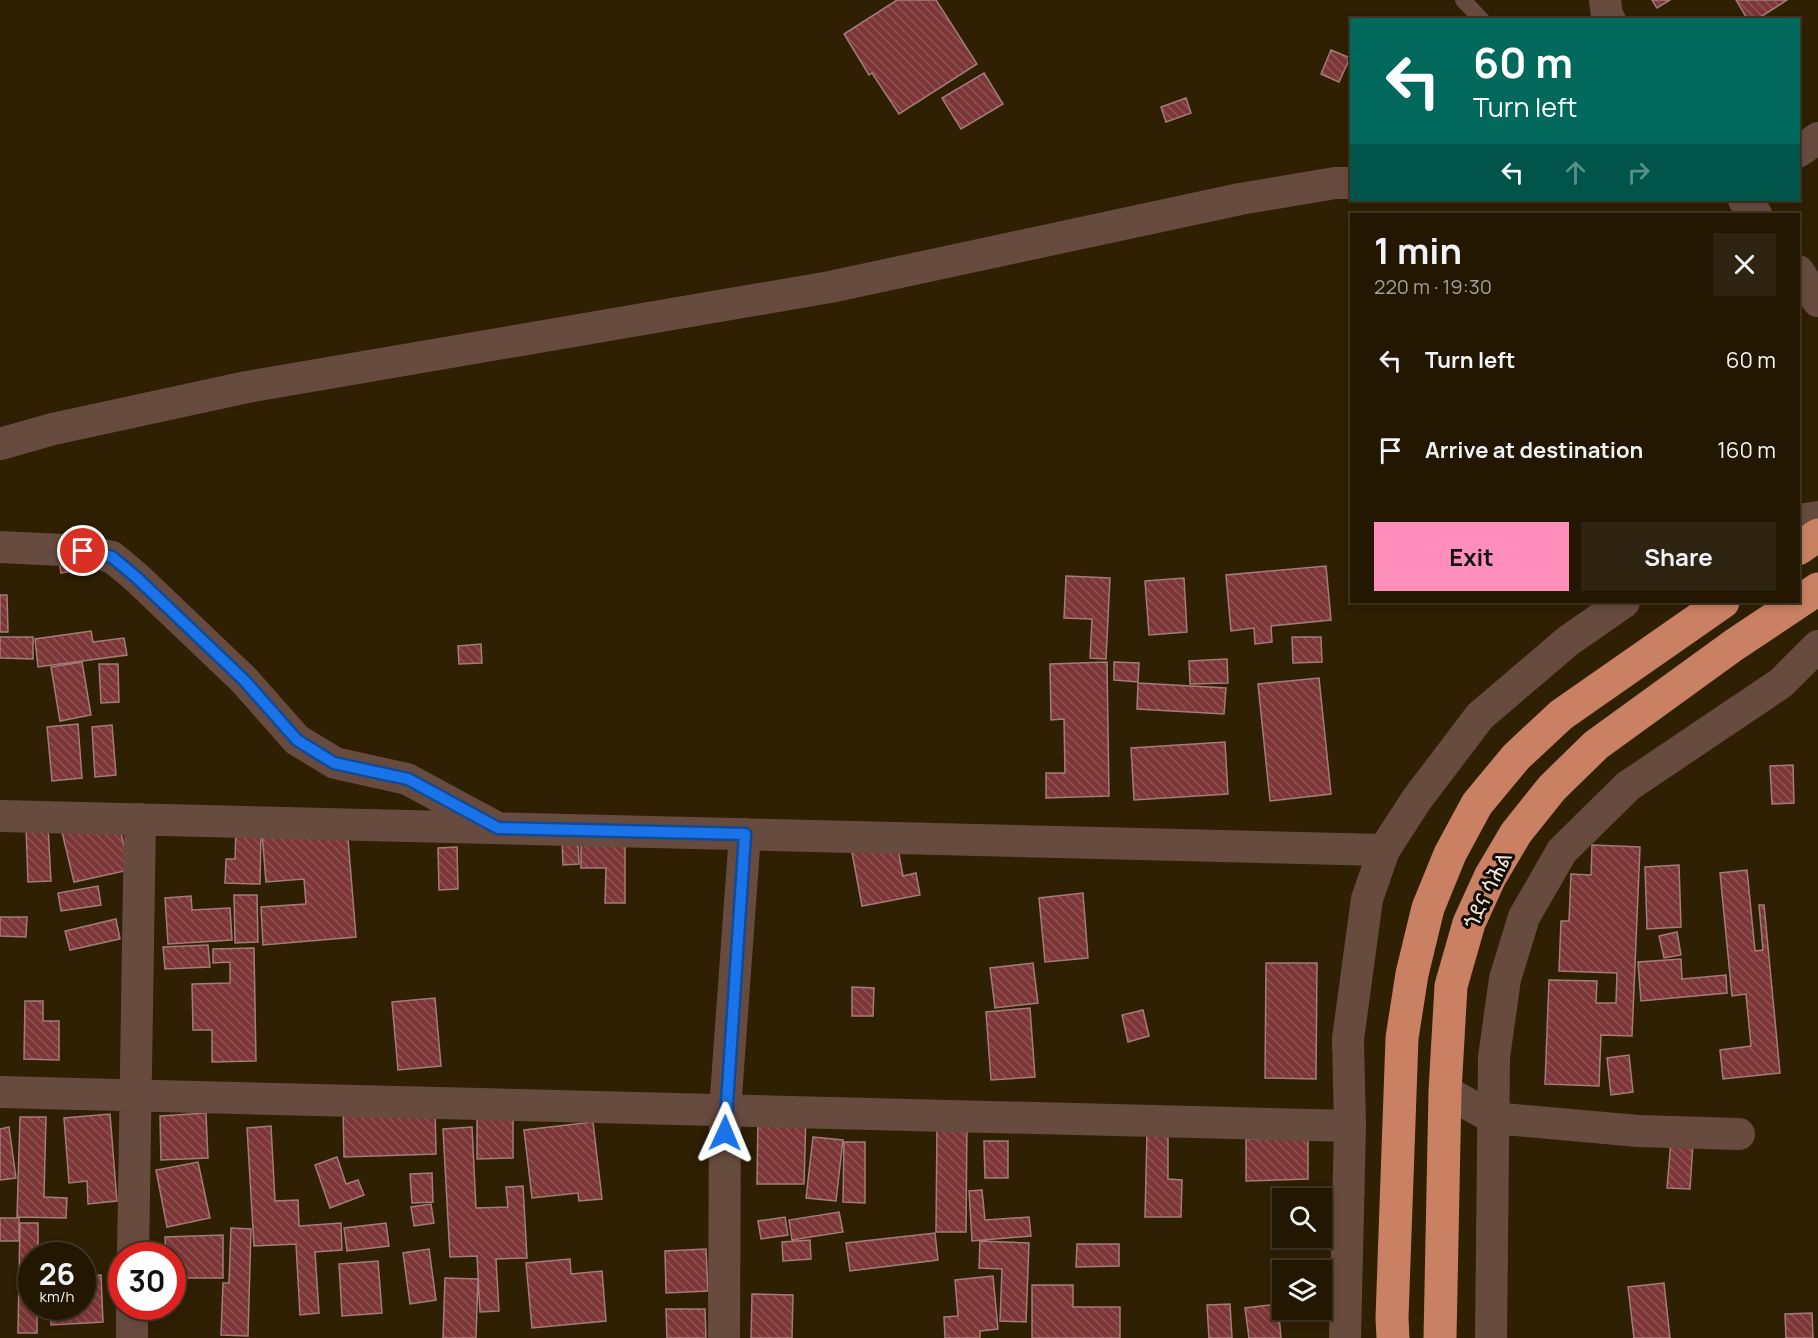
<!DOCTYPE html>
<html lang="en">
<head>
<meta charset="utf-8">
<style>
  body { margin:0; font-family:Manrope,"Noto Sans Ethiopic",sans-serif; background:#2f2411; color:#f1f3f6; height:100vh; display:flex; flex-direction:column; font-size:22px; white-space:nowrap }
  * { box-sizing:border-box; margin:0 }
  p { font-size:20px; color:#a39f99 }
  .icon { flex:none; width:33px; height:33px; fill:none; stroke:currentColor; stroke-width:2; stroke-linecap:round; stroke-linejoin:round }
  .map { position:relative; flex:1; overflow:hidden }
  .drawer { position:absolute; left:1350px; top:213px; width:450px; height:390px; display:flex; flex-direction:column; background:#231702; border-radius:0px; box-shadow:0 3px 9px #0003,0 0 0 2px #403624 }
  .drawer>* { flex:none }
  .hud { position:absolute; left:1350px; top:18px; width:450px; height:183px; border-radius:0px; box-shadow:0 3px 9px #0003,0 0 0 2px #403624; background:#00695c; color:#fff; overflow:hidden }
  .tools { position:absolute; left:1272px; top:1188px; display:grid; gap:12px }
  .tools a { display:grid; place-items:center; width:60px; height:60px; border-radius:0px; background:#231702; box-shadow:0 3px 9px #0003,0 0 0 2px #403624; font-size:30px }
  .speed { position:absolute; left:18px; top:1242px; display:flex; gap:12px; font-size:30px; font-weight:700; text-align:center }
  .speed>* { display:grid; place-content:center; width:78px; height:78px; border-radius:50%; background:#231702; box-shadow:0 3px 9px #0003,0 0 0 2px #403624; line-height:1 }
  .speed small { font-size:15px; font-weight:400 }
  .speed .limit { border:9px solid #d22; background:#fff; color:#111 }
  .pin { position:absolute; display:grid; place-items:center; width:51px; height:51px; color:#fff; margin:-26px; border:3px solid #fff; border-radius:50%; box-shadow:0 2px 6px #0007 }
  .me { position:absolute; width:66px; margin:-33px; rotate:1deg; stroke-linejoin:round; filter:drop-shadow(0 0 4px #0008) }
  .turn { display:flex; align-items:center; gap:21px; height:126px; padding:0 24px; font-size:27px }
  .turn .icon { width:78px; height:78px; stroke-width:2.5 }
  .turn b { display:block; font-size:42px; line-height:51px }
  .lanes { display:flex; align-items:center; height:57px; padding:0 24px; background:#0003; justify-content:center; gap:30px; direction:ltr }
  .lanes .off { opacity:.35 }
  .round { display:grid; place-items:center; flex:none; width:63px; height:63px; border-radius:0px; background:#2f2411 }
  .head { display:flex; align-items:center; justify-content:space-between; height:102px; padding:0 24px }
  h1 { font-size:36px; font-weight:700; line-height:45px }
  .primary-button { display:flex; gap:12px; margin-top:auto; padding:12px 24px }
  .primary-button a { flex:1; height:69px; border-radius:0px; background:#ff8eba; color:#111; font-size:24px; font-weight:700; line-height:69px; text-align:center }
  .primary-button a+a { background:#2f2411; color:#f1f3f6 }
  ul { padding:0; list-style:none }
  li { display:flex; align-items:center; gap:18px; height:90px; padding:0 24px }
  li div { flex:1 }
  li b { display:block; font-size:22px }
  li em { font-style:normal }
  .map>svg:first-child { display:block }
</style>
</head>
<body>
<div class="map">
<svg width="1818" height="1338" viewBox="0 0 1818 1338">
  <defs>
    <pattern id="building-back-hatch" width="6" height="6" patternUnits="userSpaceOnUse" patternTransform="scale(1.5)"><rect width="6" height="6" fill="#7d3637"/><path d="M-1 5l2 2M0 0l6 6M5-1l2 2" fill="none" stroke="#905353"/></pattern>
  </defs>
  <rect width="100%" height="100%" fill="#2f1f03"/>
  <path fill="url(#building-back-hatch)" stroke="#a37c7a" stroke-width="1.5" d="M 897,0 L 936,0 L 977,64 L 899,114 L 872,73 L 869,75 L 844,34 Z
    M 1652,0 L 1670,0 L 1657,8 Z
    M 1736,0 L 1787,0 L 1756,20 L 1748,20 Z
    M 1331,50 L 1350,58 L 1339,82 L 1321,74 Z
    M 984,73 L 1003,104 L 961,129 L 942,98 Z
    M 1186,98 L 1191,113 L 1166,122 L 1161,107 Z
    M 80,551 L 82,569 L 61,573 L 58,555 Z
    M 1326,566 L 1331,620 L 1271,626 L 1272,642 L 1255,644 L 1254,628 L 1231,631 L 1226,575 Z
    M 1066,576 L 1110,578 L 1106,659 L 1090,658 L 1092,619 L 1064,618 Z
    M 1184,578 L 1187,632 L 1149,635 L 1145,581 Z
    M 0,595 L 7,595 L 8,632 L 0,632 Z
    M 91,631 L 93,642 L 124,638 L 127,655 L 38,667 L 35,639 Z
    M 0,637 L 33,637 L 33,659 L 0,658 Z
    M 1292,637 L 1321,637 L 1322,662 L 1293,663 Z
    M 481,644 L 482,663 L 459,664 L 458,646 Z
    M 1227,659 L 1228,683 L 1190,684 L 1189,661 Z
    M 82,662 L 91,715 L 60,721 L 51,667 Z
    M 1107,662 L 1109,796 L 1046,798 L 1046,773 L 1065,773 L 1064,719 L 1051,720 L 1050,664 Z
    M 1114,662 L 1139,663 L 1138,682 L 1114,680 Z
    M 99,664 L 118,664 L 119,702 L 101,703 Z
    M 1319,678 L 1331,794 L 1270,801 L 1258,684 Z
    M 1138,683 L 1226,688 L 1224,714 L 1137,709 Z
    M 78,724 L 82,778 L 52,781 L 47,727 Z
    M 112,725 L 116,775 L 95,777 L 92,727 Z
    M 1225,742 L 1228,794 L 1134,800 L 1131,748 Z
    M 1793,765 L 1794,803 L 1772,804 L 1770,766 Z
    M 118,819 L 129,870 L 74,882 L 62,832 Z
    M 48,826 L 51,881 L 28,882 L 26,827 Z
    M 236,826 L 261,827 L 260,884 L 225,883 L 226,859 L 235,859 Z
    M 347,826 L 356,937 L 263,945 L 261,907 L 306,904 L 304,879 L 266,882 L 262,833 Z
    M 896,838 L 903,876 L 916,873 L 920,895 L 862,906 L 851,847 Z
    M 562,839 L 578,839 L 579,864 L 563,865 Z
    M 581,841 L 625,842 L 625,903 L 605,903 L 606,868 L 581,868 Z
    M 1592,845 L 1640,847 L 1632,1036 L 1601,1035 L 1599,1086 L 1545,1084 L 1549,980 L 1597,981 L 1596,1003 L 1616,1003 L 1617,973 L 1559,971 L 1561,921 L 1569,921 L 1571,874 L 1591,875 Z
    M 457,847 L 458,889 L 439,890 L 438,848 Z
    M 1679,865 L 1681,927 L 1647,929 L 1645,867 Z
    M 1747,870 L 1755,951 L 1763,950 L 1759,905 L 1764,905 L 1780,1073 L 1723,1079 L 1720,1050 L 1751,1046 L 1746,994 L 1732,996 L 1720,873 Z
    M 98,886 L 101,905 L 61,911 L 58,893 Z
    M 1083,893 L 1088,958 L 1045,962 L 1039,898 Z
    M 234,895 L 257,895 L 258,942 L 235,943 Z
    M 191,896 L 192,910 L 230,908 L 232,940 L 168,944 L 165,898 Z
    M 0,917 L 27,917 L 26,937 L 0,936 Z
    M 116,919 L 120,939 L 70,950 L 65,931 Z
    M 1677,932 L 1681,955 L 1664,958 L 1659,936 Z
    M 208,945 L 210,967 L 165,969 L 163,947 Z
    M 254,948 L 256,1061 L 212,1062 L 212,1030 L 193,1030 L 192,984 L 230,983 L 230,962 L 213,963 L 213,949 Z
    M 1681,959 L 1682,979 L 1726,975 L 1727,993 L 1641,1001 L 1638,962 Z
    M 1033,963 L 1038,1003 L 995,1008 L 990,968 Z
    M 1266,963 L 1317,963 L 1316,1079 L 1265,1078 Z
    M 852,987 L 874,988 L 873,1016 L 852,1016 Z
    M 435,998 L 441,1066 L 398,1070 L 392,1002 Z
    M 25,1001 L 43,1001 L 43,1021 L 59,1021 L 59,1060 L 24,1059 Z
    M 1030,1008 L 1035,1077 L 991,1080 L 986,1012 Z
    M 1143,1010 L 1149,1036 L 1128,1042 L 1122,1015 Z
    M 1629,1055 L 1633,1092 L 1611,1095 L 1607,1058 Z
    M 435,1105 L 436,1154 L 344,1157 L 343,1108 Z
    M 206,1113 L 208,1158 L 161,1160 L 160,1116 Z
    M 110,1114 L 117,1201 L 88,1204 L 87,1181 L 69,1183 L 64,1118 Z
    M 758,1115 L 806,1115 L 804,1184 L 757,1184 Z
    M 477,1116 L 513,1116 L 513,1158 L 477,1159 Z
    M 20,1117 L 46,1117 L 44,1197 L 67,1198 L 66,1218 L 17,1217 Z
    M 593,1122 L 602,1199 L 579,1201 L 578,1193 L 532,1198 L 524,1130 Z
    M 937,1124 L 967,1124 L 966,1232 L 936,1232 Z
    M 271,1126 L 275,1201 L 298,1200 L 299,1226 L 341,1223 L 342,1250 L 315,1252 L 319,1313 L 300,1315 L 296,1244 L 254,1246 L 247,1128 Z
    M 9,1127 L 16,1178 L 0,1180 L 0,1129 Z
    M 472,1127 L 476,1208 L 508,1207 L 506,1187 L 523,1186 L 527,1258 L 496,1259 L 499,1311 L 480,1312 L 477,1256 L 450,1257 L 443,1129 Z
    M 1147,1132 L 1168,1132 L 1168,1179 L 1182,1180 L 1181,1217 L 1145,1217 Z
    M 813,1137 L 843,1140 L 836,1201 L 806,1198 Z
    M 1308,1138 L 1308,1179 L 1246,1181 L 1246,1139 Z
    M 984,1141 L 1008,1141 L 1008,1178 L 985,1178 Z
    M 1671,1141 L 1693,1143 L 1690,1189 L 1667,1188 Z
    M 844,1142 L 865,1142 L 865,1203 L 843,1202 Z
    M 337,1157 L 346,1184 L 358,1180 L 364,1195 L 330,1208 L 315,1165 Z
    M 198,1162 L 210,1218 L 167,1227 L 156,1170 Z
    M 432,1173 L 433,1202 L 412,1203 L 410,1174 Z
    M 982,1190 L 985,1220 L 1029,1217 L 1031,1236 L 972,1241 L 969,1191 Z
    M 431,1204 L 434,1223 L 414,1226 L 411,1207 Z
    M 839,1212 L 843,1232 L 792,1240 L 789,1220 Z
    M 785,1217 L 788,1235 L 761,1239 L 758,1221 Z
    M 0,1218 L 19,1218 L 19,1241 L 0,1241 Z
    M 20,1223 L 38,1223 L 38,1256 L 32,1256 L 32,1306 L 37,1306 L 37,1333 L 18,1333 Z
    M 386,1223 L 389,1246 L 347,1251 L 344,1228 Z
    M 231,1228 L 251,1229 L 248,1336 L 221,1335 L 223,1283 L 229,1283 Z
    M 935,1233 L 938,1260 L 850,1271 L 846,1243 Z
    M 223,1235 L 223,1278 L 172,1278 L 172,1256 L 166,1256 L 165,1237 Z
    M 810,1240 L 811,1259 L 783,1261 L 782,1242 Z
    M 980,1241 L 1029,1243 L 1026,1322 L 1000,1321 L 1002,1269 L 979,1268 Z
    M 1077,1244 L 1119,1244 L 1119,1266 L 1076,1267 Z
    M 429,1249 L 436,1300 L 410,1304 L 403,1253 Z
    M 706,1249 L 708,1291 L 666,1293 L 665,1251 Z
    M 570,1259 L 571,1274 L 602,1271 L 606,1321 L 532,1328 L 526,1263 Z
    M 378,1261 L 382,1313 L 342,1316 L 339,1264 Z
    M 101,1275 L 103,1322 L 51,1325 L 50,1306 L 82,1306 L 82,1276 Z
    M 993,1276 L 998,1329 L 980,1331 L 980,1338 L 945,1338 L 944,1317 L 958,1316 L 955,1280 Z
    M 445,1278 L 478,1279 L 476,1338 L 443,1338 Z
    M 1664,1283 L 1670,1338 L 1634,1338 L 1628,1287 Z
    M 1032,1285 L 1073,1285 L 1073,1307 L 1120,1307 L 1120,1338 L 1032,1338 Z
    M 752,1294 L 793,1295 L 792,1338 L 751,1338 Z
    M 1230,1304 L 1232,1338 L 1209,1338 L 1207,1305 Z
    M 1278,1304 L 1281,1338 L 1249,1338 L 1245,1308 Z
    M 666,1309 L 705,1309 L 706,1338 L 667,1338 Z
    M 1812,1313 L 1813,1338 L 1786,1338 L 1785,1314 Z"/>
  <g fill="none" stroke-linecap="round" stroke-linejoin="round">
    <path stroke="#684b3f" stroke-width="16" d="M 1463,0 L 1482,20"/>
    <path stroke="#684b3f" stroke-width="32" d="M 1605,0 L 1607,16 L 1610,20
      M 1798,152 L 1818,138
      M 1744,200 L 1756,214
      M 1798,271 L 1818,301
      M 0,444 L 53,429 L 247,387 L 830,287 L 1240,199 L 1335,183 L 1352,183
      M 1798,520 L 1818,517
      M 0,547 L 83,551 L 112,557 L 136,577 L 244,680 L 297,740 L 335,763 L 407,779 L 494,826
      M 0,816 L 1384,850
      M 1445,1091 L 1493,1118 L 1638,1131 L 1739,1134
      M 0,1092 L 1350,1126
      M 133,1256 L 140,819
      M 132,1338 L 132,1306
      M 724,1338 L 725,1110 L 745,834
      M 1345,1338 L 1350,1126 L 1348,1039 L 1367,899 L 1384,850 L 1417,799 L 1480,716 L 1568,641 L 1624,602
      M 1491,1338 L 1494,1057 L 1505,979 L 1524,917 L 1562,851 L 1628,786 L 1781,683 L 1818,646"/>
    <path stroke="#c98063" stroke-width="33" d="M 1798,549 L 1818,535
      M 1393,1338 L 1392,1318 L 1402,1038 L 1412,974 L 1428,908 L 1450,854 L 1477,804 L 1516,757 L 1561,715 L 1723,602
      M 1440,1338 L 1445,1091 L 1451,986 L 1469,923 L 1490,877 L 1516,833 L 1552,788 L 1596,745 L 1734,645 L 1818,589"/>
  </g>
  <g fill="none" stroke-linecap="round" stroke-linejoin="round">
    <defs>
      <path id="route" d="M 83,551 L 112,557 L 136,577 L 244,680 L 297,740 L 334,763 L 408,779 L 498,828 L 745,834 L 725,1133"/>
    </defs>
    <use href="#route" stroke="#114b97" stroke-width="15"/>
    <use href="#route" stroke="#1a73e8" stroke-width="10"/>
  </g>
  <g text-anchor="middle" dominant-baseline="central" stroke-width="6" stroke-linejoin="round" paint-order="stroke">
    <g font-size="21" fill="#f4e9d9" stroke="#110b02">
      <text transform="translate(1487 890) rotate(-64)">ጎደና ሳሕል</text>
    </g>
  </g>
</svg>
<div class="tools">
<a><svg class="icon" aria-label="search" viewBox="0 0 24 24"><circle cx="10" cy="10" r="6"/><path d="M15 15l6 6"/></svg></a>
<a><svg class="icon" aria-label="layers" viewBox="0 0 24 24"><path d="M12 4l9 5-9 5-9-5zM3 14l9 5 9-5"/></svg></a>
</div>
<div class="speed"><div>26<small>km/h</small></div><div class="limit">30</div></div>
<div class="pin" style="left:83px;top:551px;background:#d93025"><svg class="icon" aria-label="arrive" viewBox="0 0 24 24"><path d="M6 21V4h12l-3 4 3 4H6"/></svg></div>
<svg class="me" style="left:725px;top:1133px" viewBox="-20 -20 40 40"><path d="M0-17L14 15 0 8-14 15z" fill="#1a73e8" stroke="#fff" stroke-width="4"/></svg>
<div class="hud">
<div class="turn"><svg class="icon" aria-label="left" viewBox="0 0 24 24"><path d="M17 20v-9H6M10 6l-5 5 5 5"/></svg><div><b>60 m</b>Turn left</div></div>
<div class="lanes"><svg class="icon" aria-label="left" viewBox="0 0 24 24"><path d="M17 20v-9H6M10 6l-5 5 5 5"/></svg><svg class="icon off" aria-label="ahead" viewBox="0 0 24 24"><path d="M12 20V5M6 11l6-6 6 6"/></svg><svg class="icon off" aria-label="right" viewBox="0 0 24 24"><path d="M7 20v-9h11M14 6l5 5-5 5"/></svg></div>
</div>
<section class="drawer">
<div class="head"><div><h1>1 min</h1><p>220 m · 19:30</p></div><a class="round"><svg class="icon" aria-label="close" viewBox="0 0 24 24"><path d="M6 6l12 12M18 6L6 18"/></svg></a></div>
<ul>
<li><svg class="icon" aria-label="left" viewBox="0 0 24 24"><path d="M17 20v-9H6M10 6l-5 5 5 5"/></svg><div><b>Turn left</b></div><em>60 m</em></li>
<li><svg class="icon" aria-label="arrive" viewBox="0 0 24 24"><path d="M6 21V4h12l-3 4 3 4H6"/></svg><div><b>Arrive at destination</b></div><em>160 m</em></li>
</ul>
<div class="primary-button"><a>Exit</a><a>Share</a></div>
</section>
</div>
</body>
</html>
